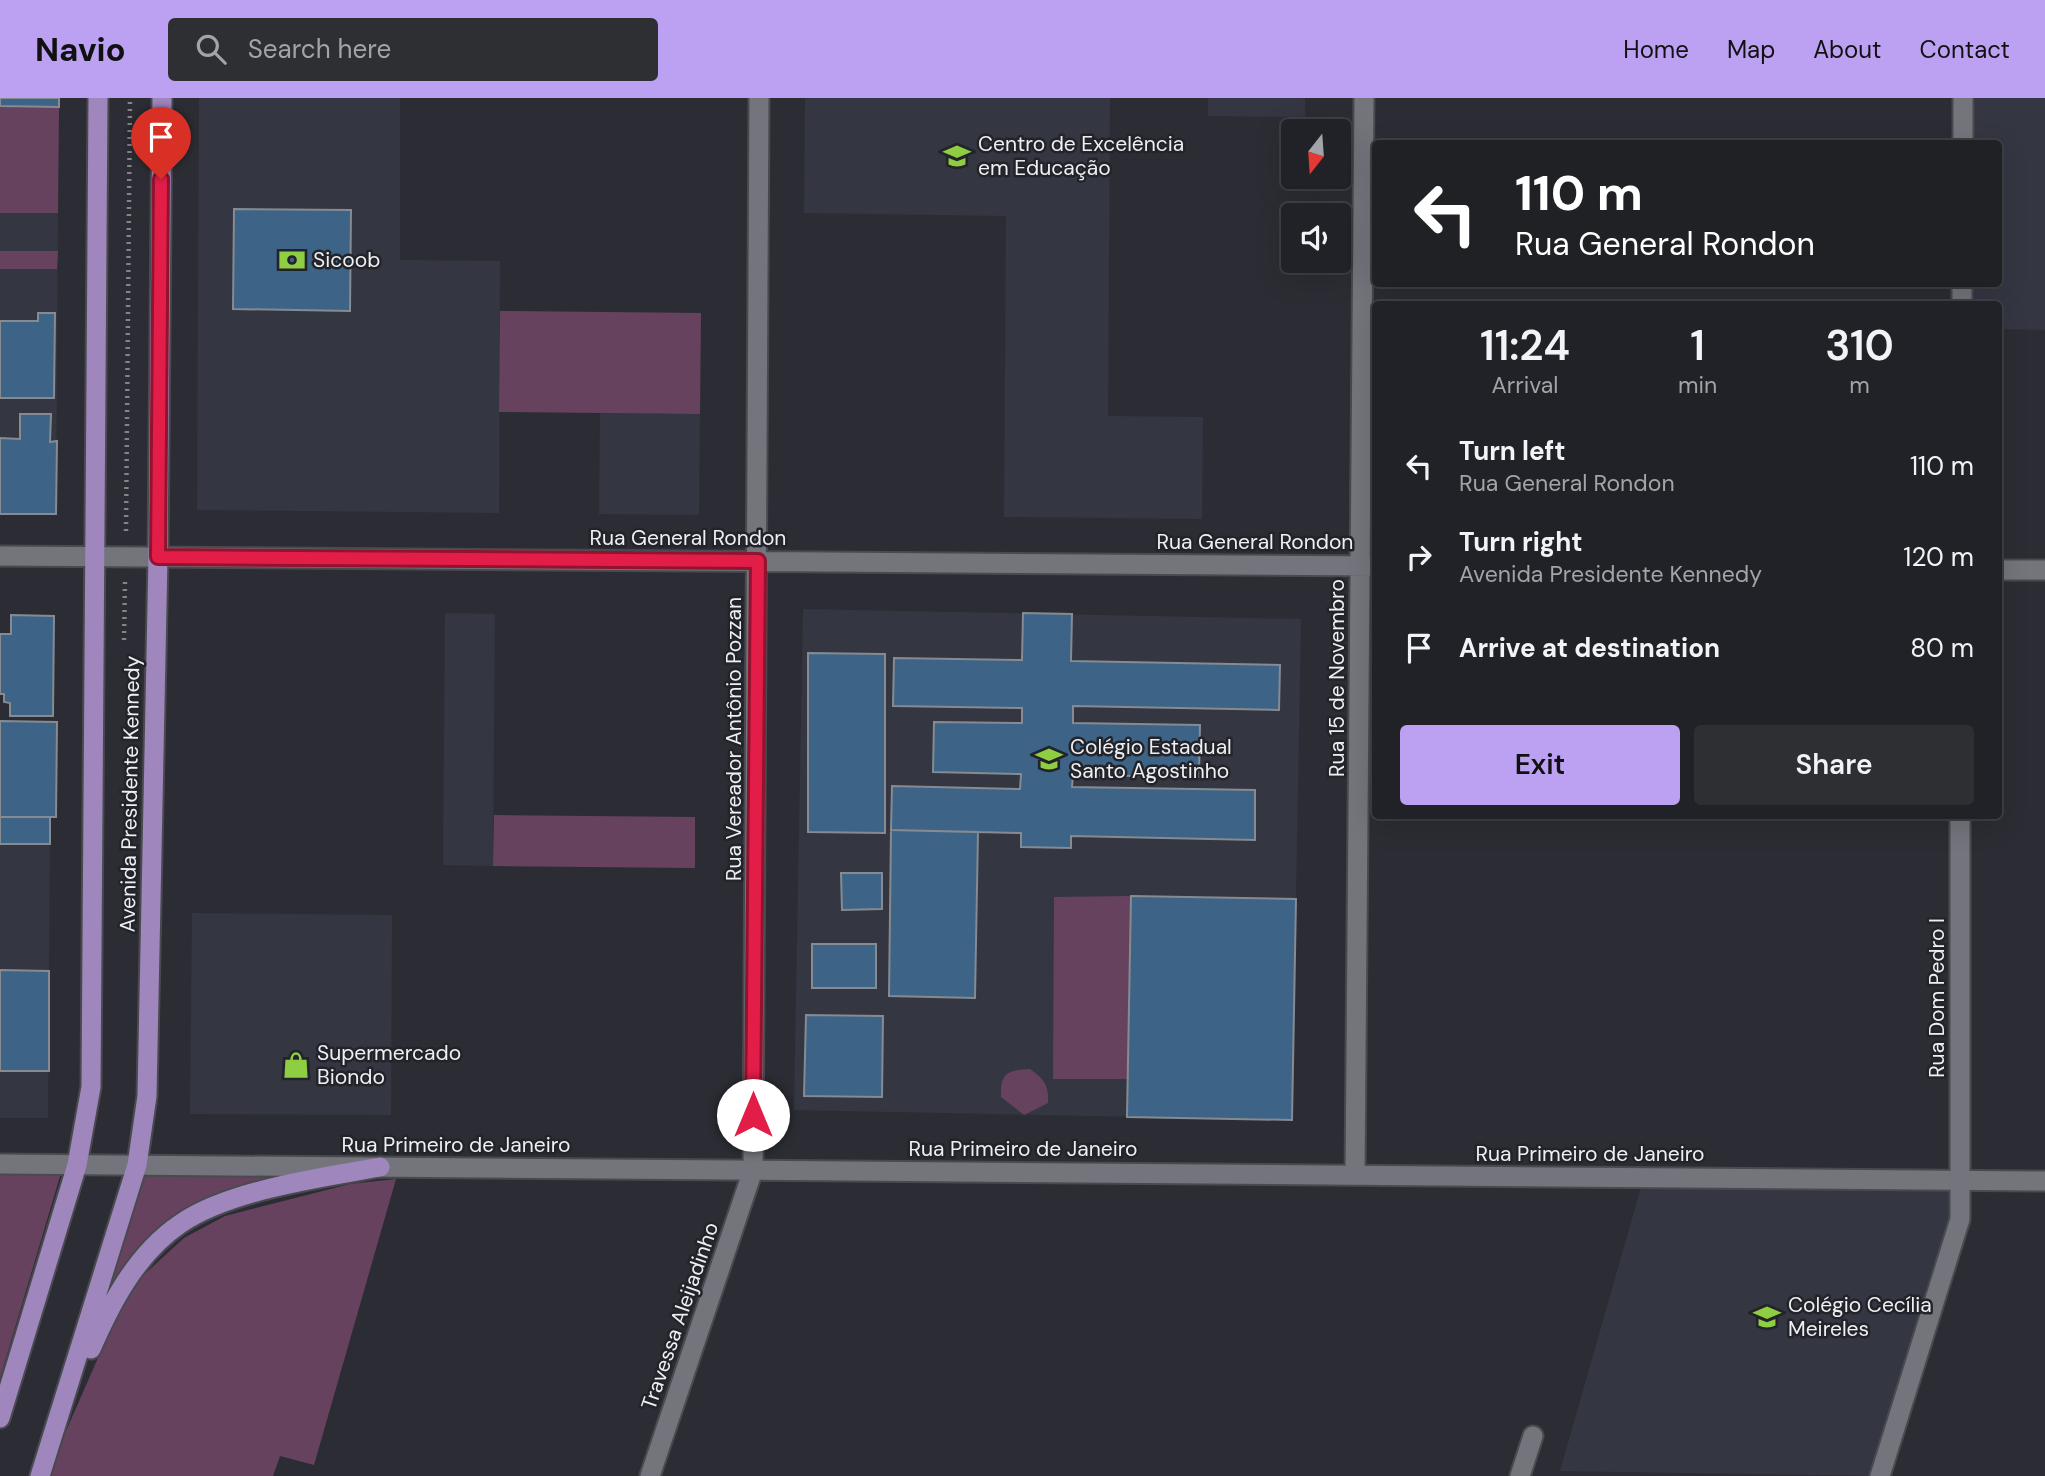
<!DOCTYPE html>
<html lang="en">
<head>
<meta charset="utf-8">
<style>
  body { margin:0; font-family:"DM Sans",sans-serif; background:#2d2f33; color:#f1f3f6; height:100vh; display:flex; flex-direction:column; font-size:26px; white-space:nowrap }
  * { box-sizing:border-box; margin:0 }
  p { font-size:23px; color:#a2a4a7 }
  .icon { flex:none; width:38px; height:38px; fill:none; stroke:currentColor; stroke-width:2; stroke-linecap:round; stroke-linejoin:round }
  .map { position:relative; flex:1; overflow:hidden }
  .sheet { position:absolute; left:1372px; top:203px; width:630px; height:518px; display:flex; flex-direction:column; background:#212227; border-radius:7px; box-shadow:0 7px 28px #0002,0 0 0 2px #3e3f44 }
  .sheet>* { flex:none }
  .guide { position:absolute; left:1372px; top:42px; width:630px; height:147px; border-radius:7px; box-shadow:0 7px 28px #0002,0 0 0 2px #3e3f44; background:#202124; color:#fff; overflow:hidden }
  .needle { width:46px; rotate:197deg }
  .buttons { position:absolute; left:1281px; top:21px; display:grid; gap:14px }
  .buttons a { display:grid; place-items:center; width:70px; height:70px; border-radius:7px; background:#212227; box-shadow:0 7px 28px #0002,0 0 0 2px #3e3f44; font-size:35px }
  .pin { position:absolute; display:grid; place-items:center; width:60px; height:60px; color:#fff; margin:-72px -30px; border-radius:50% 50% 50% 0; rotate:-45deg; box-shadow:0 0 7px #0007 }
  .pin .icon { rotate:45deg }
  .me { position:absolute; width:77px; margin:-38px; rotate:0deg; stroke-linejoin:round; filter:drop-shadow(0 0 5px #0008) }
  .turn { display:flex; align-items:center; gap:24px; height:147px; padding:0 28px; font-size:32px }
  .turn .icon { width:91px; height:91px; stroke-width:2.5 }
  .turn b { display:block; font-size:49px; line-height:60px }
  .eta { display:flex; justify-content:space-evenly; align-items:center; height:119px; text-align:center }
  .eta b { font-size:42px; font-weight:600; line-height:49px }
  .action { display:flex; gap:14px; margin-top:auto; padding:14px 28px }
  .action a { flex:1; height:80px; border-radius:7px; background:#bca0f2; color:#111; font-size:28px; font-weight:600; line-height:80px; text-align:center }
  .action a+a { background:#2d2f33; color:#f1f3f6 }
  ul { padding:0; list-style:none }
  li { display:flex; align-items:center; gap:21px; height:91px; padding:0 28px }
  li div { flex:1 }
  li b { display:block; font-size:26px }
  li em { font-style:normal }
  header { display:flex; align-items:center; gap:42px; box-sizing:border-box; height:98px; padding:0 35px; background:#bca0f2; color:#111 }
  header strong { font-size:33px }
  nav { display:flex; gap:38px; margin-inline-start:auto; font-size:24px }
  .search { width:490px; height:63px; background:#2d2f33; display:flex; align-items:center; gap:18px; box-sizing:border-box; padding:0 24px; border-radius:7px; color:#a2a4a7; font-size:26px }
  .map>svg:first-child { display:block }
</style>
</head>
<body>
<header>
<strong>Navio</strong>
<div class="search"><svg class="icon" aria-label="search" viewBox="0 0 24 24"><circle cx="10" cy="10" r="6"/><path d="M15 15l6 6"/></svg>Search here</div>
<nav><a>Home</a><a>Map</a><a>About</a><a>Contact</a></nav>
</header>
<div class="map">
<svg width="2045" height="1378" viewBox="0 0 2045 1378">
  <rect width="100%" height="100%" fill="#2c2d34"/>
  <path fill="#343642" d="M 199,0 L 400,0 L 400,162 L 500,163 L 499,415 L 197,412 Z
    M 805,0 L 1110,0 L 1108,318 L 1203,319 L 1202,421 L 1004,419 L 1006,118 L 804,115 Z
    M 1208,0 L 1305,0 L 1305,19 L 1208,18 Z
    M 1963,0 L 2045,0 L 2045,232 L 1999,231 L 1998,206 L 1962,206 L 1962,186 L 1998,186 L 1998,46 L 1963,45 Z
    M 0,115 L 58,115 L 56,416 L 0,416 Z
    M 600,315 L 700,316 L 699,417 L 599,416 Z
    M 803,511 L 1301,521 L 1292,1022 L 794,1012 Z
    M 445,515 L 495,516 L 493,768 L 443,767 Z
    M 0,719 L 50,719 L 48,1020 L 0,1020 Z
    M 192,815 L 392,817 L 391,1017 L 190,1016 Z
    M 1644,1079 L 1960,1082 L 1960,1121 L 1880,1378 L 1560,1373 Z"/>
  <path fill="#67425f" d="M 0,8 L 59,9 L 58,115 L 0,115 Z
    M 0,153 L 58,153 L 57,171 L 0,171 Z
    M 500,213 L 701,215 L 700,316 L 499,314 Z
    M 494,717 L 695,719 L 695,770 L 493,768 Z
    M 1131,798 L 1128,981 L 1053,981 L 1054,799 Z
    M 1030,971 C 1044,981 1049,987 1048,1005 L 1024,1017 L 1001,999 C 1000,975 1008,972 1030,971 Z
    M 0,1074 L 61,1075 L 0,1280 Z
    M 141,1074 L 321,1074 L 217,1101 L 132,1165 L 110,1187 Z
    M 396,1081 L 314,1367 L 280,1358 L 273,1378 L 51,1378 L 66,1333 L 119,1212 L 136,1184 L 184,1140 L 225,1118 L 350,1086 Z"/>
  <path fill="#3d6386" stroke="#858b91" stroke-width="2" d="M 0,0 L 59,0 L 59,9 L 0,8 Z
    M 234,111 L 351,112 L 350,213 L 233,211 Z
    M 38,215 L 55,215 L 54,300 L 0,300 L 0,223 L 38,223 Z
    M 20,316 L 51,316 L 50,344 L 57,343 L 56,416 L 0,416 L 0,340 L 20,341 Z
    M 1023,515 L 1072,516 L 1071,563 L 1280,567 L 1279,612 L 1073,608 L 1073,625 L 1200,627 L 1199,679 L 1073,677 L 1072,689 L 1255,692 L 1255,742 L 1071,738 L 1071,750 L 1021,749 L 1021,735 L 891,732 L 892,688 L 1020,691 L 1021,676 L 933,674 L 934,624 L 1022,625 L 1022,610 L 893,608 L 894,560 L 1022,562 Z
    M 11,517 L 54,518 L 53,618 L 10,618 L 10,605 L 4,604 L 4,596 L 0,596 L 0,536 L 11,536 Z
    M 808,555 L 885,556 L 885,735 L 808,734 Z
    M 0,623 L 57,624 L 56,719 L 0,719 Z
    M 0,719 L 50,719 L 50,746 L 0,746 Z
    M 891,732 L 978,734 L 975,900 L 889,898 Z
    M 841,775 L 882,775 L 882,811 L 842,812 Z
    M 1131,798 L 1296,801 L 1292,1022 L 1127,1019 Z
    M 812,846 L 876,846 L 876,890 L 812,890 Z
    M 0,872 L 49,873 L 49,973 L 0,973 Z
    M 806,917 L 883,918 L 882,999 L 804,998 Z"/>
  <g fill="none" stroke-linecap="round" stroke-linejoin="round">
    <defs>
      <path id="minor" d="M 1963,46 L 1963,0
        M 1962,206 L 1962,186
        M 0,458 L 1376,468
        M 1998,472 L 2045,472
        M 1355,1077 L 1364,0
        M 650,1378 L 753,1072 L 759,0
        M 1520,1378 L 1533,1338
        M 1880,1378 L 1960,1121 L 1960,718"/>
      <path id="tertiary" d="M 0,1066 L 2045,1083"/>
      <path id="primary" d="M 91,1251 C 111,1205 136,1156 180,1126 C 229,1092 320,1080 380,1069
        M 0,1320 L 77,1067 L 91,989 L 98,0
        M 40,1378 L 137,1067 L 147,998 L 158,459 L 162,0"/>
    </defs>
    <use href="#minor" stroke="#494a4f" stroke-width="23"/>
    <use href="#tertiary" stroke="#494a4f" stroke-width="23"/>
    <use href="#primary" stroke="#494a4f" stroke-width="23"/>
    <path stroke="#83848a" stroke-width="4.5" stroke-dasharray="2 5" stroke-linecap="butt" d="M 126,433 L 130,0
      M 124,542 L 125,484"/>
    <use href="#minor" stroke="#73747c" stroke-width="19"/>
    <use href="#tertiary" stroke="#73747c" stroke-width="19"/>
    <use href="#primary" stroke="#9f87be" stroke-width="19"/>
  </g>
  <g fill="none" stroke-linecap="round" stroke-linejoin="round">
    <defs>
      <path id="route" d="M 161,81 L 158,459 L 758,463 L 753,1017"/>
    </defs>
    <use href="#route" stroke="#92132f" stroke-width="18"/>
    <use href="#route" stroke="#e11d48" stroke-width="12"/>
  </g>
  <defs>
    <symbol id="school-bare" viewBox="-9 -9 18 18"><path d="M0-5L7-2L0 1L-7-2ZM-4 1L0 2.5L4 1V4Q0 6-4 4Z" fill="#8fcd42" stroke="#22242a" stroke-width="2.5" paint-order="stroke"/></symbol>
    <symbol id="bank-bare" viewBox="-9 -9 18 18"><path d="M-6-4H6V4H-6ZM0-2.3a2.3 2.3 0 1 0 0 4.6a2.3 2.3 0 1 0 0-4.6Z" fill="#8fcd42" stroke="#22242a" stroke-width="2.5" paint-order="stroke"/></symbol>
    <symbol id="university-bare" viewBox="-9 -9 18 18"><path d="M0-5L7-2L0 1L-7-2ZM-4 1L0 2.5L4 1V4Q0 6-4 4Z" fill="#8fcd42" stroke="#22242a" stroke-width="2.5" paint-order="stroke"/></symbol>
    <symbol id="shop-bare" viewBox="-9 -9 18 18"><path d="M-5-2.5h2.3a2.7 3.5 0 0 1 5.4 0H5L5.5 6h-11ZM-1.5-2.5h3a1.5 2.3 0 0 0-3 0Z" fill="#8fcd42" stroke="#22242a" stroke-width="2.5" paint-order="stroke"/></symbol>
  </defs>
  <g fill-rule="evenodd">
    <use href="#school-bare" x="938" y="39" width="38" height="38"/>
    <use href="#bank-bare" x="273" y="143" width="38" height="38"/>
    <use href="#university-bare" x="1030" y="642" width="38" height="38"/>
    <use href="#shop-bare" x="277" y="948" width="38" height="38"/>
    <use href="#school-bare" x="1748" y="1200" width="38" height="38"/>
  </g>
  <g text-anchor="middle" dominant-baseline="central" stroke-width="5" stroke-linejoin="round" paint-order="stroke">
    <g font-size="21" fill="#eeeff3" stroke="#22242a" text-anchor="start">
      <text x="978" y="46">Centro de Excelência<tspan x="978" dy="24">em Educação</tspan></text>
      <text x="313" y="162">Sicoob</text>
      <text x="1070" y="649">Colégio Estadual<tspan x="1070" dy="24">Santo Agostinho</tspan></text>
      <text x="317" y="955">Supermercado<tspan x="317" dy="24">Biondo</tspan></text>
      <text x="1788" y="1207">Colégio Cecília<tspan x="1788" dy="24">Meireles</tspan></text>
    </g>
    <g font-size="21" fill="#eeeff3" stroke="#22242a">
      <text x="688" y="440">Rua General Rondon</text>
      <text x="1255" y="444">Rua General Rondon</text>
      <text transform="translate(1337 580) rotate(-90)">Rua 15 de Novembro</text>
      <text transform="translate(734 641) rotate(-90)">Rua Vereador Antônio Pozzan</text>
      <text transform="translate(130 696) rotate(-89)">Avenida Presidente Kennedy</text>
      <text transform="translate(1937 900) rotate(-90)">Rua Dom Pedro I</text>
      <text x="456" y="1047">Rua Primeiro de Janeiro</text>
      <text x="1023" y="1051">Rua Primeiro de Janeiro</text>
      <text x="1590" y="1056">Rua Primeiro de Janeiro</text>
      <text transform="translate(680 1218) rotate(-71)">Travessa Aleijadinho</text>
    </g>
  </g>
</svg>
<div class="buttons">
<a><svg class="needle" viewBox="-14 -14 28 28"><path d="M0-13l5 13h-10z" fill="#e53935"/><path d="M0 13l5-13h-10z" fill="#a2a4a7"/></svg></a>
<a><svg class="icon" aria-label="sound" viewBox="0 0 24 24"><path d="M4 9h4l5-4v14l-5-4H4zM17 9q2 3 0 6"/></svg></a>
</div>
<div class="pin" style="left:161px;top:81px;background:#d93025"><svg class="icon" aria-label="arrive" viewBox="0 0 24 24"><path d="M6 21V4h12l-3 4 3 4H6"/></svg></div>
<svg class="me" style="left:753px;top:1017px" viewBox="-20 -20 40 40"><circle r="19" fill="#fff"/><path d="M0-13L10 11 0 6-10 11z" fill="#e11d48"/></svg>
<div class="guide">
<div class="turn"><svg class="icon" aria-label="left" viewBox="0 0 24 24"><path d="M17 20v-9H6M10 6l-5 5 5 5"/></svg><div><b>110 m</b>Rua General Rondon</div></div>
</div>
<section class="sheet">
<div class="eta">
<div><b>11:24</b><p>Arrival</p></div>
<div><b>1</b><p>min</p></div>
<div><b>310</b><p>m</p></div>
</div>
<ul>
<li><svg class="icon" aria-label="left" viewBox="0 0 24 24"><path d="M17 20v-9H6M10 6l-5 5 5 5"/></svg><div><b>Turn left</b><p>Rua General Rondon</p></div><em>110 m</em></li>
<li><svg class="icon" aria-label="right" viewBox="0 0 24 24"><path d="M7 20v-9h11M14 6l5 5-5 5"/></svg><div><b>Turn right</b><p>Avenida Presidente Kennedy</p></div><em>120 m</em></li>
<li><svg class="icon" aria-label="arrive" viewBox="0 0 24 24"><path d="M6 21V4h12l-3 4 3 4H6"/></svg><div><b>Arrive at destination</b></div><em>80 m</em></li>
</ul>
<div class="action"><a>Exit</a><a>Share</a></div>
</section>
</div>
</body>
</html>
